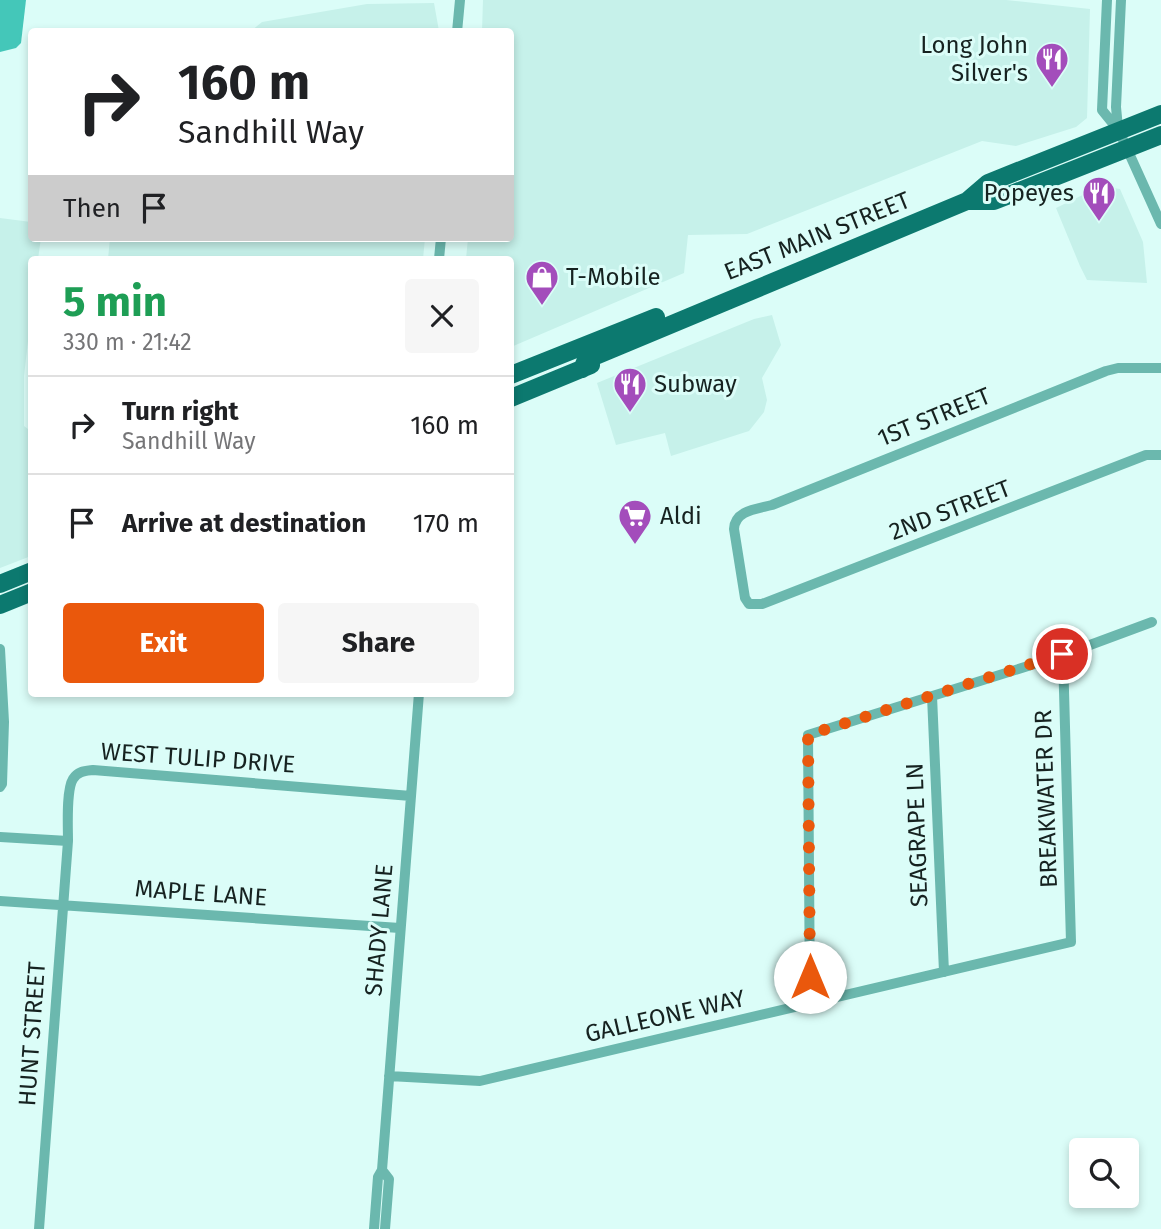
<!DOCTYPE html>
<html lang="en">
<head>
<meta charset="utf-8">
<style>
  body { margin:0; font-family:"Fira Sans",sans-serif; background:#f6f6f6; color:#202124; height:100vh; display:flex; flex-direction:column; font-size:26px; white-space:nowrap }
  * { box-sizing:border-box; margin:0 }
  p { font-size:23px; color:#757577 }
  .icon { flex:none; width:38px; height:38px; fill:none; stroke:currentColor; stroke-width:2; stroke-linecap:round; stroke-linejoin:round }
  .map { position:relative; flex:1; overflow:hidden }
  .side { position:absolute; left:28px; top:256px; width:486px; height:441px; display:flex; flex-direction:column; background:#fff; border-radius:7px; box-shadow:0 4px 10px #0003 }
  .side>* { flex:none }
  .hud { position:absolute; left:28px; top:28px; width:486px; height:214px; border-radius:7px; box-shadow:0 4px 10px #0003; background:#fff; color:#202124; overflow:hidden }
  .tools { position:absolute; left:1069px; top:1138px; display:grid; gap:14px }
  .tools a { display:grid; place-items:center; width:70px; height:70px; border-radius:7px; background:#fff; box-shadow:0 4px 10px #0003; font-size:35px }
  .pin { position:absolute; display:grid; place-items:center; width:60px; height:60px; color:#fff; margin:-30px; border:4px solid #fff; border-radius:50%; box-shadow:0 2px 7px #0007 }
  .me { position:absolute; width:77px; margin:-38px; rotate:0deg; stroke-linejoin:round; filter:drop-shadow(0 0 5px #0008) }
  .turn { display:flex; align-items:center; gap:24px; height:147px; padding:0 35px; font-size:32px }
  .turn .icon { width:91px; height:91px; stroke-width:2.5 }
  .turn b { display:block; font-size:49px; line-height:60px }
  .then { display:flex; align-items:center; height:66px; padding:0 35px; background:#0003; gap:14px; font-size:26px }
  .round { display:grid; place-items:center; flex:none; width:74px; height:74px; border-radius:7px; background:#f6f6f6 }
  .head { display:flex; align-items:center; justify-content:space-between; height:119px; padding:0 35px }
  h1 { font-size:42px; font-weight:700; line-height:52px; color:#1e9e55 }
  .action { display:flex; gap:14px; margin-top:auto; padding:14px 35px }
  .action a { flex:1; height:80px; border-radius:7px; background:#ea580c; color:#fff; font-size:28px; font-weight:700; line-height:80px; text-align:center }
  .action a+a { background:#f6f6f6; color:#202124 }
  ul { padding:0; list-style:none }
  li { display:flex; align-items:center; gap:21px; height:98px; padding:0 35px; border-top:2px solid #e0e0e0 }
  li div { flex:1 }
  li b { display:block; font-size:26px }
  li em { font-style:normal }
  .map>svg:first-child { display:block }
</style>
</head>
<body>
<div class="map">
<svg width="1161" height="1229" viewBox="0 0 1161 1229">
  <rect width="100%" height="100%" fill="#dbfdf8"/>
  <path fill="#c6f1ea" d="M 483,0 L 1006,0 L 1090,9 L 1087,118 L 1076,127 L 1016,146 L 982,141 L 747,234 L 688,235 L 684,273 L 511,347 L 511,259 L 466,259 L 468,238 L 511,238 L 511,32 L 482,31 Z
    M 434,3 L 439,31 L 251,31 L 262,22 L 367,4 Z
    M 1101,186 L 1120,189 L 1143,242 L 1147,283 L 1087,280 L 1080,266 L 1056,208 Z
    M 0,218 L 31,222 L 32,238 L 41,238 L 38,259 L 32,259 L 31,315 L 24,376 L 24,426 L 32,432 L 31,556 L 0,568 Z
    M 110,238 L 425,238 L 423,259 L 108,259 Z
    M 772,315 L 781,345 L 762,378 L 767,400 L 764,412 L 749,431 L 671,456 L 665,433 L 616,445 L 597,383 L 754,319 Z"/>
  <path fill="#44c7b9" d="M 0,0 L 26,0 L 21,43 L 16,48 L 0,52 Z"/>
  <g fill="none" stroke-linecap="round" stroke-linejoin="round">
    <path stroke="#6bb8ae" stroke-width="10" d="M 1107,0 L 1102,110 L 1119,131 L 1161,224
      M 457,32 L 460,0
      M 1118,128 L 1116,107 L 1121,0
      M 439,259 L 441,238
      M 1161,368 L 1118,368 L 1106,371 L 772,505 C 757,509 735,510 734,529 L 745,598 L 749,604 L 762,604 L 1146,455 L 1161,455
      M 0,649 L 4,722 L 2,784 L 0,787
      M 932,696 L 944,972
      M 0,837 L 68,841
      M 0,901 L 400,928
      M 810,1003 L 808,735 L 1063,655 L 1152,622
      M 389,1076 L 480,1081 L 1071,942 L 1063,655
      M 382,1170 L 389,1179 L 385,1229
      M 39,1229 L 68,841 C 68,827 66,790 73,779 C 78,771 85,771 93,770 L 411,796
      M 374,1229 L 378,1177 L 382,1170 L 419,693"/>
    <path stroke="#0c796f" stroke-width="18" d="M 967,201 L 994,201 L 1161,135
      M 582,369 L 586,360 L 967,201 L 988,183 L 1161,114
      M 511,375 L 656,317
      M 511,398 L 591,365
      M 0,584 L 32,571
      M 0,605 L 32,592"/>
  </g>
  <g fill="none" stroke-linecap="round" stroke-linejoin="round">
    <path stroke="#ea580c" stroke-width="12" stroke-dasharray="0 21.6" d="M 810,977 L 808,735 L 1062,654"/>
  </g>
  <defs>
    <symbol id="restaurant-pin" viewBox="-11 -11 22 30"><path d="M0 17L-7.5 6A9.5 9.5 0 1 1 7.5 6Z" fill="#a34dbb" stroke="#dbfdf8"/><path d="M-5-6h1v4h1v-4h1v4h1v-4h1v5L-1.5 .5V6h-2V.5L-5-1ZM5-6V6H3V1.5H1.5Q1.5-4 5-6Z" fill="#fff"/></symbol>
    <symbol id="shop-pin" viewBox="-11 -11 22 30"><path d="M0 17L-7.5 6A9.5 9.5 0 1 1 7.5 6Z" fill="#a34dbb" stroke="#dbfdf8"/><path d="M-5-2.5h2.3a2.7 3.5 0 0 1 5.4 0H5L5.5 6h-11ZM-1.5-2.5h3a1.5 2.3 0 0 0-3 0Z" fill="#fff"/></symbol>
    <symbol id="supermarket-pin" viewBox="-11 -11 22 30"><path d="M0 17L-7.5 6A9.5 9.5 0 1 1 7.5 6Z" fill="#a34dbb" stroke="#dbfdf8"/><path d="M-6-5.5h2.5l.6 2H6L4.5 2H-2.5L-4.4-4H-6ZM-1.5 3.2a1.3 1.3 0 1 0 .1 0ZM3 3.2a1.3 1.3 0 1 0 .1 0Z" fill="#fff"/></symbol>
  </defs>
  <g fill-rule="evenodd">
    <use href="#restaurant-pin" x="1033" y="40" width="38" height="52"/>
    <use href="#restaurant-pin" x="1080" y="174" width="38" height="52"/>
    <use href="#shop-pin" x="523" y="258" width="38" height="52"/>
    <use href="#restaurant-pin" x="611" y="365" width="38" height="52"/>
    <use href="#supermarket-pin" x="616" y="497" width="38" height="52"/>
  </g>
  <g text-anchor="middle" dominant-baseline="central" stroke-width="6" stroke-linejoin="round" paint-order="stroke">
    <g font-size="24" fill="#162220" stroke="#dbfdf8" text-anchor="start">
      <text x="1028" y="45" text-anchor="end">Long John<tspan x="1028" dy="28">Silver's</tspan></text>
      <text x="1074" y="193" text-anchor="end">Popeyes</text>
      <text x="566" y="277">T-Mobile</text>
      <text x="654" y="384">Subway</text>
      <text x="660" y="516">Aldi</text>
    </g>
    <g font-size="24" fill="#162220" stroke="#dbfdf8">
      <text transform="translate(817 236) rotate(-22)">EAST MAIN STREET</text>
      <text transform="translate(934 417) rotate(-22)">1ST STREET</text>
      <text transform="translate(950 510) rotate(-21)">2ND STREET</text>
      <text transform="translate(198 758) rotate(4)">WEST TULIP DRIVE</text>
      <text transform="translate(1046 799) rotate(-92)">BREAKWATER DR</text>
      <text transform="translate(917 835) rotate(-92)">SEAGRAPE LN</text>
      <text transform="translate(201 893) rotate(4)">MAPLE LANE</text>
      <text transform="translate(379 930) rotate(-85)">SHADY LANE</text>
      <text transform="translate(665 1016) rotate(-13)">GALLEONE WAY</text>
      <text transform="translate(32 1034) rotate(-86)">HUNT STREET</text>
    </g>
  </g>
</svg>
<div class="tools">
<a><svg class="icon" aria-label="search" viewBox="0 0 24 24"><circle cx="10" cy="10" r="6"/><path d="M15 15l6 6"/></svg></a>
</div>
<div class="pin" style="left:1062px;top:654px;background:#d93025"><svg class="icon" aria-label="arrive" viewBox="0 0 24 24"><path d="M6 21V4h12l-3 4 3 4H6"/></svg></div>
<svg class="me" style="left:810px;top:977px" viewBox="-20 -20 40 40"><circle r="19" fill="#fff"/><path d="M0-13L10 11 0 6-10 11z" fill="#ea580c"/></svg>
<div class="hud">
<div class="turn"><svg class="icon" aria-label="right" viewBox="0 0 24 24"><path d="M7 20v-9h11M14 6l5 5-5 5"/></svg><div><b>160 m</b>Sandhill Way</div></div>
<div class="then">Then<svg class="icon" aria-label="arrive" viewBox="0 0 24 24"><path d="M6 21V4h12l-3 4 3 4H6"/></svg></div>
</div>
<section class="side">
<div class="head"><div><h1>5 min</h1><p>330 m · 21:42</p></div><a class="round"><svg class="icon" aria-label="close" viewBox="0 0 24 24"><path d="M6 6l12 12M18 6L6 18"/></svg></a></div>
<ul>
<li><svg class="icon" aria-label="right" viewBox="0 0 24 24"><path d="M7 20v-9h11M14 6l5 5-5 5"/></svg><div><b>Turn right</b><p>Sandhill Way</p></div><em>160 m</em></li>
<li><svg class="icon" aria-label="arrive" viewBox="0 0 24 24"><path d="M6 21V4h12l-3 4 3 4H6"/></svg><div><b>Arrive at destination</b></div><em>170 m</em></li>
</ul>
<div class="action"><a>Exit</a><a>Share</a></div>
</section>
</div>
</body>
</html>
